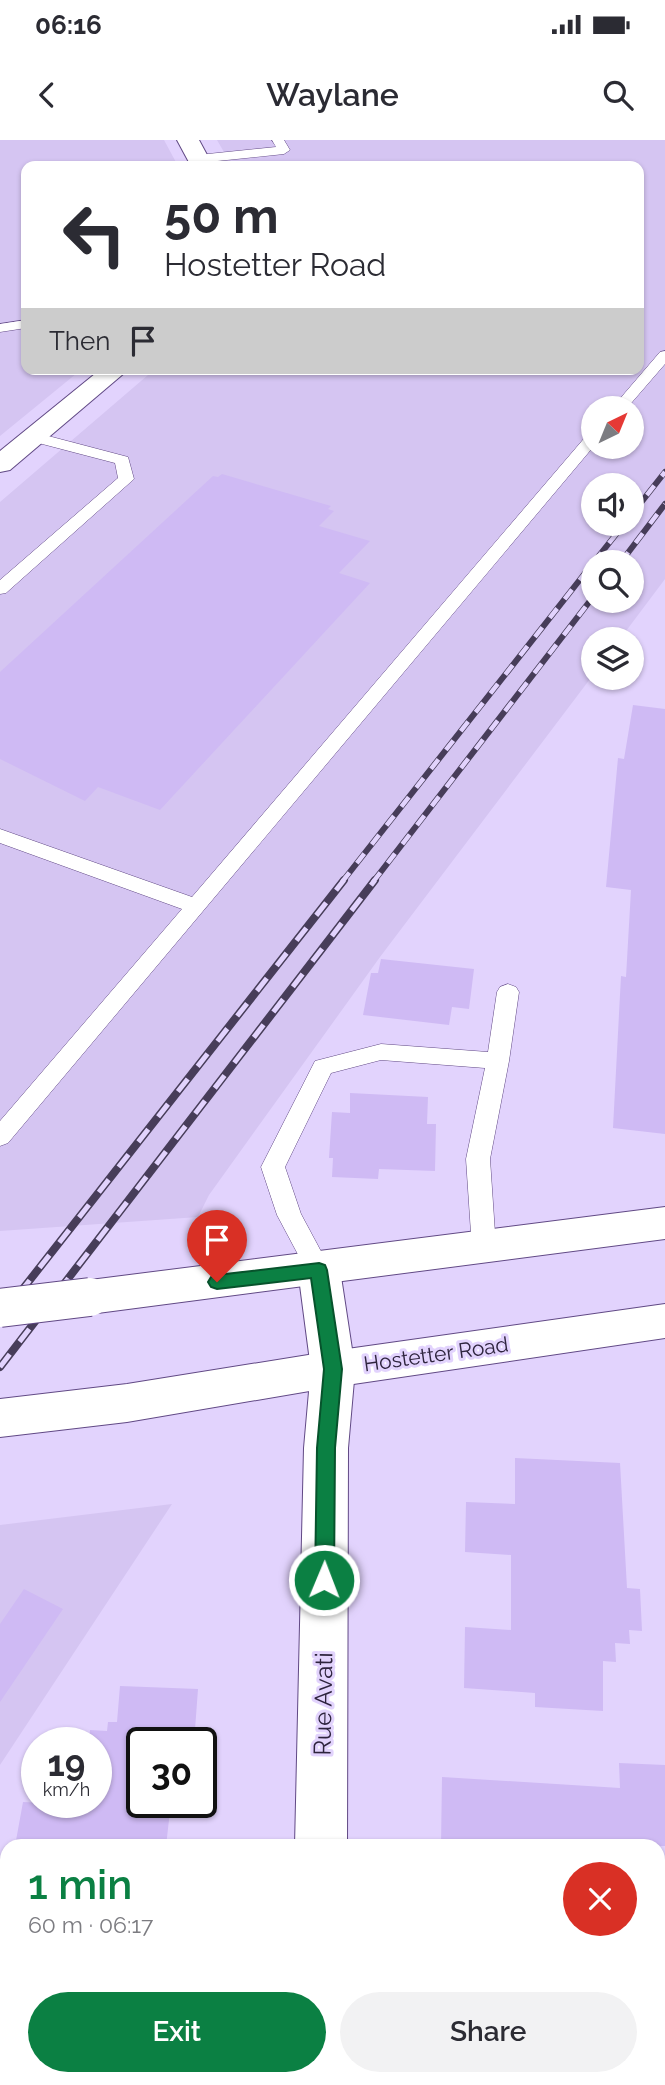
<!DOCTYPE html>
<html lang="en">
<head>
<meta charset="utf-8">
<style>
  body { margin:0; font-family:Raleway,sans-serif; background:#f2f2f3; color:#2b2b33; height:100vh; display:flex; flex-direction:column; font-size:26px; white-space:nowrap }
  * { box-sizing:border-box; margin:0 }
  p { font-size:23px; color:#7c7c81 }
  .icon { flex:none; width:38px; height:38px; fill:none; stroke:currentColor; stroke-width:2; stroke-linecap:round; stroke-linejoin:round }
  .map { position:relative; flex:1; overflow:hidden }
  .panel { position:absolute; left:0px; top:1699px; width:665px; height:247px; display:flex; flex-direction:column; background:#fff; border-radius:21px 21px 0 0; box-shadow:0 2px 5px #0004 }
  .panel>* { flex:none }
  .guide { position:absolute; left:21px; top:21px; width:623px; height:214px; border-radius:14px; box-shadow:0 2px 5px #0004; background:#fff; color:#2b2b33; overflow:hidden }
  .needle { width:46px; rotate:43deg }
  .buttons { position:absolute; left:581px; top:256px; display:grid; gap:14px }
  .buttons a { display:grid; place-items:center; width:63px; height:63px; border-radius:50%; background:#fff; box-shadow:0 2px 5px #0004; font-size:35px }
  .speed { position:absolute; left:21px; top:1587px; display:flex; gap:14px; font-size:35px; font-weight:700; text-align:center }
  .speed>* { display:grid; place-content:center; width:91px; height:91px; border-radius:50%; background:#fff; box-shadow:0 2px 5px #0004; line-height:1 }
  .speed small { font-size:18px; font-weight:400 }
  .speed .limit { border:4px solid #111; border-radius:10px; background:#fff; color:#111 }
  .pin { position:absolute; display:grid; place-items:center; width:60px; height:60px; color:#fff; margin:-72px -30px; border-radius:50% 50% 50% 0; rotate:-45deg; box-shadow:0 0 7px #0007 }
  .pin .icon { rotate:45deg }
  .me { position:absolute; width:77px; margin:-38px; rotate:1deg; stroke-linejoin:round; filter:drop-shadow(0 0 5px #0008) }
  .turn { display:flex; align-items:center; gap:24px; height:147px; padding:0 28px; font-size:32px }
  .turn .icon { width:91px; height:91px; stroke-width:2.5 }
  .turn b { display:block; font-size:49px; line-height:60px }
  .then { display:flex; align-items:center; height:66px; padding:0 28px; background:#0003; gap:14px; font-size:26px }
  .round { display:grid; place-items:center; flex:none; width:74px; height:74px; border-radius:37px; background:#f2f2f3 }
  .headline { display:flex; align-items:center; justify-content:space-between; height:119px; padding:0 28px }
  h1 { font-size:42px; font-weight:600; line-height:52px; color:#0b8043 }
  .cta { display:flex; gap:14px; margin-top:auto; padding:14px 28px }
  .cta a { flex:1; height:80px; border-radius:42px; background:#0b8043; color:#fff; font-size:28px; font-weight:600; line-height:80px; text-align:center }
  .cta a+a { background:#f2f2f3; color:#2b2b33 }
  .status { display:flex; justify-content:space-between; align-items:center; height:49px; padding:0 35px; background:#fff; direction:ltr }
  .status svg { height:19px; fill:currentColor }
  header { display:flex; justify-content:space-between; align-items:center; height:91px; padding:0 28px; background:#fff; font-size:32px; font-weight:600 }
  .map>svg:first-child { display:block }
</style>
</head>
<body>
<div class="status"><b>06:16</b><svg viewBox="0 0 49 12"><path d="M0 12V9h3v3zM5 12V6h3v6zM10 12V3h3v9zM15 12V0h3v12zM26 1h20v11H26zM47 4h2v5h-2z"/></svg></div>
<header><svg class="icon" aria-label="back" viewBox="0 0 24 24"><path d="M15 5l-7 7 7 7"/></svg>Waylane<svg class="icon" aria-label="search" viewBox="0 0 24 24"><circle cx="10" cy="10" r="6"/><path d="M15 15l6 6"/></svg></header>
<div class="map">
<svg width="665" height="1945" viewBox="0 0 665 1945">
  <rect width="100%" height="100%" fill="#e2d3fd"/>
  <path fill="#d5c5f2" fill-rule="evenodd" d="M 0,0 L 164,0 L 178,26 L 26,26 L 26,229 L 82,229 L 0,296 Z
    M 217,0 L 665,0 L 665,439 L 620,499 L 593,499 L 593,535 L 380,817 L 209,1055 L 198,1077 L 0,1091 L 0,362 L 155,229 L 639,229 L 639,26 L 232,26 ZM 593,268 L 632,268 L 632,306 L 593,306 ZM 593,345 L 632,345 L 632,383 L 593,383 ZM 593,422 L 632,422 L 632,460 L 593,460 Z
    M 172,1364 L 0,1625 L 0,1385 Z"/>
  <path fill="#cfbaf4" d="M 222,334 L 331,366 L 328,369 L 334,371 L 319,386 L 370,401 L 339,433 L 370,443 L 160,670 L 98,647 L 85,661 L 0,619 L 0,532 L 213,336 L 218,337 Z
    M 633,565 L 665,569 L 665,994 L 613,988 L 621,836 L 626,837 L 631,750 L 606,747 L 618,618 L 624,619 Z
    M 381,819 L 474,829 L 469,869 L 452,867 L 449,885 L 363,875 L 371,833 L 378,833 Z
    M 350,953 L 428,957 L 427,984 L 436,984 L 435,1031 L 379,1029 L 378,1039 L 332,1037 L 333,1018 L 329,1018 L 332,972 L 350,973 Z
    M 515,1318 L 620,1323 L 627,1448 L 640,1449 L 642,1491 L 629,1490 L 630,1504 L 615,1503 L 616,1522 L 603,1521 L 603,1571 L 535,1567 L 535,1553 L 464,1548 L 465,1487 L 511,1490 L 511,1415 L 465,1412 L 466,1362 L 515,1364 Z
    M 24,1449 L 63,1469 L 0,1562 L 0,1484 Z
    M 120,1546 L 198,1549 L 194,1603 L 142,1603 L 142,1662 L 145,1662 L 144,1670 L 170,1671 L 166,1706 L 15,1706 L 23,1662 L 81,1665 L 81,1662 L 96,1662 L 96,1603 L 89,1603 L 90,1590 L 107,1591 L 108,1582 L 117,1582 Z
    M 619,1623 L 665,1625 L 665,1706 L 441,1706 L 442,1637 L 620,1648 Z"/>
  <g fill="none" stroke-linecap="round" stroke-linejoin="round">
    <defs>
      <path id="lane" d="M 272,0 L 284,0 L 290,10 L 284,14 L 198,23 L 192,19 L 198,15 L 276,7 Z
        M 26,180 L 26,188 L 0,192 L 0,184 Z
        M 665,211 L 665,224 L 627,268 L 612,268 L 660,212 Z
        M 33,292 L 128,317 L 134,339 L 6,453 L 0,454 L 0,440 L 118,338 L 115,323 L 27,300 L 25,297 L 27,294 Z
        M 593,293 L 594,306 L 8,1003 L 0,1006 L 0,981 L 182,769 L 0,703 L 0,689 L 192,757 L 587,295 Z
        M 508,844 L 516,847 L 519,852 L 509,921 L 490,1019 L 496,1108 L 493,1115 L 484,1118 L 475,1115 L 472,1108 L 466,1019 L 485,928 L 381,920 L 331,933 L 285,1027 L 301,1074 L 331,1130 L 328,1137 L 319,1140 L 310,1137 L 277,1075 L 261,1027 L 315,921 L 381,904 L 488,912 L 497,852 L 500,847 Z"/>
      <path id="street" d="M 319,1113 L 334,1118 L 340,1130 L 355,1229 L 348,1308 L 347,1706 L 295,1706 L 304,1308 L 311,1229 L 298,1130 L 304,1118 Z
        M 290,1939 L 346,1939 L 346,1945 L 290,1945 Z"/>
      <path id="secondary" d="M 177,0 L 199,0 L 213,26 L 191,26 Z
        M 101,229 L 129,229 L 10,330 L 0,332 L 0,311 Z"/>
      <path id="primary" d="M 665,1067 L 665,1099 L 90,1174 L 75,1169 L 69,1157 L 75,1145 L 90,1140 Z
        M 665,1164 L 665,1198 L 333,1247 L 127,1282 L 0,1297 L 0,1259 L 127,1244 L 333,1211 Z"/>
    </defs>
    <use href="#lane" stroke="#614985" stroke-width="1"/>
    <use href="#street" stroke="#614985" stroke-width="2"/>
    <use href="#secondary" stroke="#614985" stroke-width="2"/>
    <use href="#primary" stroke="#614985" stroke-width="2"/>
    <use href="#lane" fill="#fff" fill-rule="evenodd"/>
    <use href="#street" fill="#fff" fill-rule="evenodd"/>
    <use href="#secondary" fill="#fff" fill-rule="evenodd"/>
    <use href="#primary" fill="#fff" fill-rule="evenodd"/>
    <defs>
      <path id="rail-far1" d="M 632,374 L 665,332
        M 594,422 L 625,383
        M 621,422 L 665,364
        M 342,742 L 593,423
        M 373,742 L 593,457"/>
      <path id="rail" d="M 0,1178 L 344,740
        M 0,1227 L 375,740"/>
    </defs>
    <use href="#rail-far1" stroke="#473d59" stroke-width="6"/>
    <use href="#rail" stroke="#473d59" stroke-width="8"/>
    <use href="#rail-far1" stroke="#e2d3fd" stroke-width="4.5" stroke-dasharray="12" stroke-linecap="butt"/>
    <use href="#rail" stroke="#e2d3fd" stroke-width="5" stroke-dasharray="16" stroke-linecap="butt"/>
    <defs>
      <path id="primary-bridge" d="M 0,1168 L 90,1157"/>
    </defs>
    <use href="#primary-bridge" stroke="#614985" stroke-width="40" stroke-linecap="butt"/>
    <use href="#primary-bridge" stroke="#fff" stroke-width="38"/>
  </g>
  <path fill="#0b8043" stroke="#07532c" stroke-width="2" d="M 319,1123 L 325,1125 L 327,1130 L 342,1229 L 335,1308 L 334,1440 L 331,1447 L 324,1449 L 317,1447 L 315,1440 L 317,1308 L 324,1229 L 311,1138 L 217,1149 L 211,1147 L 208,1142 L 211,1137 L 217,1135 Z"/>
  <g text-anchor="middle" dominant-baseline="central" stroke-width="6" stroke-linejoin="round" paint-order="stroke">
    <g font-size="21" fill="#2e243e" stroke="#e2d3fd">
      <text transform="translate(436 1214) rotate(-8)">Hostetter Road</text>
    </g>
    <g font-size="24" fill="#2e243e" stroke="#e2d3fd">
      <text transform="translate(323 1564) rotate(-89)">Rue Avati</text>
    </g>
  </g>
</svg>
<div class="buttons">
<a><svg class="needle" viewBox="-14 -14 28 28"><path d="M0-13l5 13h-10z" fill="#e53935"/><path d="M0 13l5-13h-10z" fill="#7c7c81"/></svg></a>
<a><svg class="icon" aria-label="sound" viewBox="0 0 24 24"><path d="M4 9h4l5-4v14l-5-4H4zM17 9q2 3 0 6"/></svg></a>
<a><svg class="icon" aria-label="search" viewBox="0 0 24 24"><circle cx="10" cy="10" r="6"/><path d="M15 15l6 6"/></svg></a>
<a><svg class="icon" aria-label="layers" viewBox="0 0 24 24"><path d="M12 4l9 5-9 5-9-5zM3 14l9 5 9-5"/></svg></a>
</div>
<div class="speed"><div>19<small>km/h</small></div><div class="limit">30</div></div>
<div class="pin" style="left:217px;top:1142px;background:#d93025"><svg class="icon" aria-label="arrive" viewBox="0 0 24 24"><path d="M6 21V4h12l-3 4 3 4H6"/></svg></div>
<svg class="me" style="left:324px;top:1440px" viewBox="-20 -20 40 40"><circle r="17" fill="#0b8043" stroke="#fff" stroke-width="3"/><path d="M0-11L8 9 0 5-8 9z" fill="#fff"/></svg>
<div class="guide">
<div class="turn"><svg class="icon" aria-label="left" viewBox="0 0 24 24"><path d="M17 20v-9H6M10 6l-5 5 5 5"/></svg><div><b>50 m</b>Hostetter Road</div></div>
<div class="then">Then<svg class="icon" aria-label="arrive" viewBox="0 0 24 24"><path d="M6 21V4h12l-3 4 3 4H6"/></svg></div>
</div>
<section class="panel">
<div class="headline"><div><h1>1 min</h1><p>60 m · 06:17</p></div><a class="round" style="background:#d93025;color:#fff"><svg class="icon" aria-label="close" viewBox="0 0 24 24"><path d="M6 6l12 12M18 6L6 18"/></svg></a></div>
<div class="cta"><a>Exit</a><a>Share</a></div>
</section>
</div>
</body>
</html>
